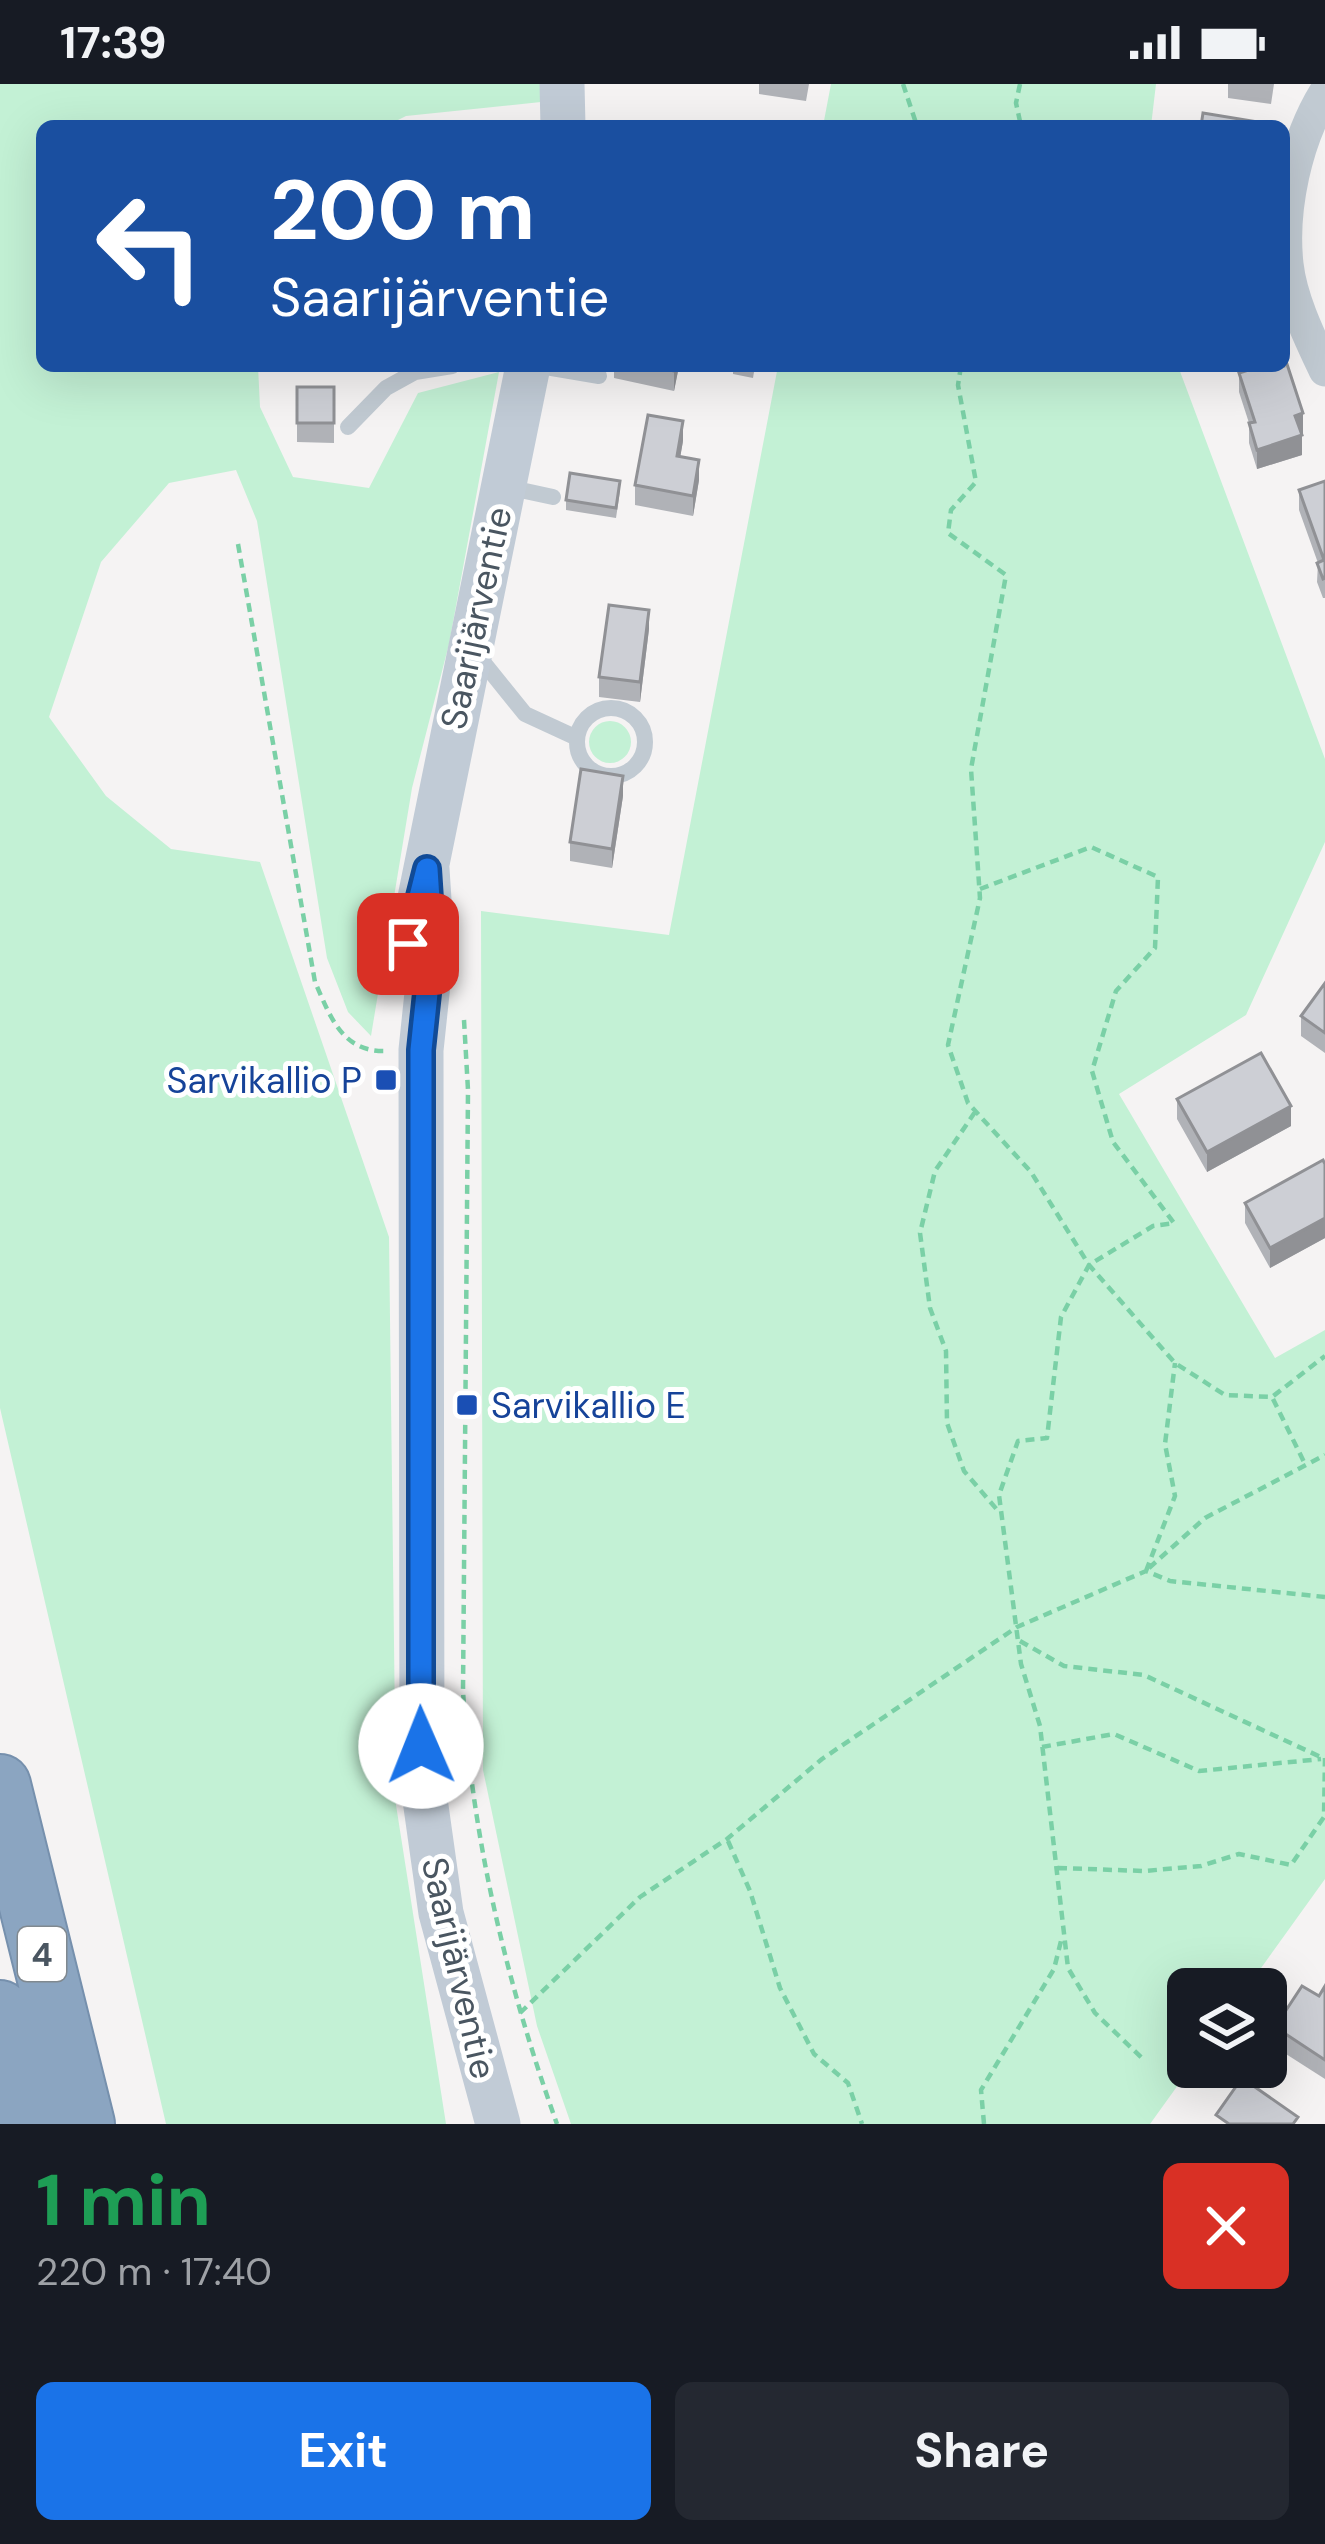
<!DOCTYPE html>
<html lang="en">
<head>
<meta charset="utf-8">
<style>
  body { margin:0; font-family:"DM Sans",sans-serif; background:#242831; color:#f1f3f6; height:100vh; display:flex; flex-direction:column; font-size:45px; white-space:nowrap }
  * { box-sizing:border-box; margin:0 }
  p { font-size:39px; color:#9ea1a6 }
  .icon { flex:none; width:66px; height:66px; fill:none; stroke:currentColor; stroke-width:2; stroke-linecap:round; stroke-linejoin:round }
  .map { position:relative; height:2040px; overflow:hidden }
  .drawer { display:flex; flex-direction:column; background:#171b24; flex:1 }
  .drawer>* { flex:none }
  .top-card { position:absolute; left:36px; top:36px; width:1254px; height:252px; border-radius:18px; box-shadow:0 12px 48px #0002; background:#1a4fa0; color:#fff; overflow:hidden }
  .tools { position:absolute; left:1167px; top:1884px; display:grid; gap:24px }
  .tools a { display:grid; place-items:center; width:120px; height:120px; border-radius:18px; background:#171b24; box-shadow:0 12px 48px #0002; font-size:60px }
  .pin { position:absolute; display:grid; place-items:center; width:102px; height:102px; color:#fff; margin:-51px; border-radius:24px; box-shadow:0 6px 18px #0006 }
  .me { position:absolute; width:132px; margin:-66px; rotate:359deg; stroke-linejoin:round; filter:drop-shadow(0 0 9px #0008) }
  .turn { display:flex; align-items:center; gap:42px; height:252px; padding:0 36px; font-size:54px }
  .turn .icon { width:156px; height:156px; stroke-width:2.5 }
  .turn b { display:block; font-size:84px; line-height:102px }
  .round { display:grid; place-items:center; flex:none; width:126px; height:126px; border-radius:18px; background:#242831 }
  .summary { display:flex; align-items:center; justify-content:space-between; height:204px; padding:0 36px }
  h1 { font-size:72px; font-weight:700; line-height:90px; color:#1e9e55 }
  .action { display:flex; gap:24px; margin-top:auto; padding:24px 36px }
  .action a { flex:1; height:138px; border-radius:18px; background:#1a73e8; color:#fff; font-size:48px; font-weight:700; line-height:138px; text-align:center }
  .action a+a { background:#242831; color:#f1f3f6 }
  .status { display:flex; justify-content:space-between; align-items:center; height:84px; padding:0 60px; background:#171b24; direction:ltr }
  .status svg { height:33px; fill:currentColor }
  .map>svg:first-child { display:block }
</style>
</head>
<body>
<div class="status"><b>17:39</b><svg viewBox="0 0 49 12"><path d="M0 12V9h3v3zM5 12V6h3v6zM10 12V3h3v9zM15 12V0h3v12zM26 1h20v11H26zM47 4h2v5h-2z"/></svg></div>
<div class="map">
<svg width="1325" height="2040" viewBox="0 0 1325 2040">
  <rect width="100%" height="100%" fill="#f5f3f3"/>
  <path fill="#c3f1d5" d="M 0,0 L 540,0 L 541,18 L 406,32 L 386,42 L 42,42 L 42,282 L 258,282 L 260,323 L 293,393 L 369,404 L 418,309 L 499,288 L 449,560 L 412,704 L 371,952 L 348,928 L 327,874 L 257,437 L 236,386 L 169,399 L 101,478 L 49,633 L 106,712 L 171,765 L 260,778 L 389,1153 L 396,1721 L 446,2040 L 166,2040 L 0,1324 Z
    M 831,0 L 1156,0 L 1151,42 L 823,42 Z
    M 778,282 L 1178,282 L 1325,675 L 1325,758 L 1246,931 L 1119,1010 L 1275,1274 L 1325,1246 L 1325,1795 L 1246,1905 L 1188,1905 L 1191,1983 L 1150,2040 L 571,2040 L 537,1942 L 483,1686 L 481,827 L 669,851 Z
    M589 658a21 21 0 1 1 42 0a21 21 0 1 1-42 0Z"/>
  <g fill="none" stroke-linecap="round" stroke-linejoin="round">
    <defs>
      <path id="motorway" d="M 0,1701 L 84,2040
        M 0,1927 L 29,2040"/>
    </defs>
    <use href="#motorway" stroke="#7690ad" stroke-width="64"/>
    <path stroke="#7ad0a6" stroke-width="4.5" stroke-dasharray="9 6" stroke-linecap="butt" d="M 903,0 L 917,42
      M 1020,0 L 1016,19 L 1021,42
      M 961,282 L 958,301 L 976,398 L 951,426 L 948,449 L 1006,491 L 971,685 L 980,814 L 948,961 L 968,1019 L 1031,1088 L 1089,1181 L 1061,1233 L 1047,1354 L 1018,1357 L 999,1411 L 1021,1580 L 1040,1642 L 1068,1884 L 1095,1929 L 1145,1977
      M 238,460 L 315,898 C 330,932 342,968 385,967
      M 980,805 L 1091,763 L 1158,793 L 1155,864 L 1116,907 L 1092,987 L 1113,1058 L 1174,1139 L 1153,1142 L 1089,1181 L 1175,1279 L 1225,1311 L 1272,1313 L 1325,1272
      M 464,936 L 468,1006 L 463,1607 C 472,1754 507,1901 557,2040
      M 975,1028 L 935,1087 L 920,1149 L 930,1224 L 946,1267 L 947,1339 L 964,1387 L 999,1428
      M 1273,1315 L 1305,1380
      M 1149,1484 L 1205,1434 L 1325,1371
      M 1146,1487 L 1175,1412 L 1165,1360 L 1175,1279
      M 1020,1557 L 1064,1582 L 1144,1591 L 1325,1675
      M 1042,1663 L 1114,1650 L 1199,1687 L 1321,1675
      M 728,1757 L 750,1807 L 780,1904 L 814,1970 L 848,1999 L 862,2040
      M 1058,1784 L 1144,1787 L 1201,1782 L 1239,1770 L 1291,1781 L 1324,1733 L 1325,1674
      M 520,1929 L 640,1813 L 727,1755 L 822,1675 L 1017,1543 L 1146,1487 L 1170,1497 L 1325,1513
      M 984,2040 L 981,2006 L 1054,1885 L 1061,1857"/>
    <path stroke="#c1cad2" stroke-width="16" d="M 540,282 L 599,292
      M 348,343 L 386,304 L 415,288 L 452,282
      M 507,403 L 553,413
      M 475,568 L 525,630 L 577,654
      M577 658a34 34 0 1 1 68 0a34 34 0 1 1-68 0Z"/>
    <path stroke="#c1cad2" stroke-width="33" d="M 1325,9 C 1296,56 1281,125 1287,180 C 1291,216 1310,254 1325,286"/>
    <path stroke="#c1cbd6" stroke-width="45" d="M 562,0 L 563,42
      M 427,785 L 432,862 L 421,966 L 422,1694 L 441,1829 L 498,2040
      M 420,814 L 528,282"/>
    <use href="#motorway" stroke="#8ba5c1" stroke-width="60"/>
  </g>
  <path fill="#b0b2b7" d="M 759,0 L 809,0 L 806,17 L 759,10 Z
    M 1228,0 L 1274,0 L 1271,20 L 1228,14 Z
    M 614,282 L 679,282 L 674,307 L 614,294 Z
    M 733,282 L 755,282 L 753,294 L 733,290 Z
    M 1239,289 L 1303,349 L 1301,349 L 1302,371 L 1257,385 L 1249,359 L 1249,339 L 1239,308 Z
    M 297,303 L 334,303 L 334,359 L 297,358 Z
    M 683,357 L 680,373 L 699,396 L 693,432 L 635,421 L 635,401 Z
    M 1325,397 L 1325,514 L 1323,514 L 1317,498 L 1318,479 L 1299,426 L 1299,406 Z
    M 620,407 L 616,434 L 566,426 L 566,416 Z
    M 649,545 L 640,618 L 599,613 L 599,593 Z
    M 623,712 L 612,784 L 570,777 L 570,758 Z
    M 1325,899 L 1325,969 L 1301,952 L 1301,932 Z
    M 1177,1015 L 1291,1042 L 1207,1088 L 1177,1035 Z
    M 1325,1080 L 1325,1154 L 1270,1184 L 1245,1139 L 1245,1119 Z
    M 1325,1902 L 1325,1995 L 1275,1963 L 1275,1943 L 1319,1912 Z"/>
  <path fill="#909195" d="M 675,282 L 679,282 L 674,307 L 674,287 Z
    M 1303,329 L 1303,349 L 1295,351 L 1295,332 Z
    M 683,337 L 683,357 L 677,392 L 677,372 Z
    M 1302,351 L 1302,371 L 1257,385 L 1257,366 Z
    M 699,376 L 699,396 L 693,432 L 693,412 Z
    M 649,526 L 649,545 L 640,618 L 640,598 Z
    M 623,692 L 623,712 L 612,784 L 612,765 Z
    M 1291,1022 L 1291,1042 L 1207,1088 L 1207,1068 Z
    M 1325,1134 L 1325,1154 L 1270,1184 L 1270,1164 Z"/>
  <path fill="#cdcfd5" stroke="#909195" stroke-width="3" d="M 1203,29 L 1264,39 L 1264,42 L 1201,42 Z
    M 1285,274 L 1303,329 L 1295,332 L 1302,351 L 1257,366 L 1249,339 L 1255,338 L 1239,289 L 1261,282 L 1284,282 Z
    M 650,282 L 675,282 L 674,287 Z
    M 297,303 L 334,303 L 334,339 L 297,339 Z
    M 648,331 L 683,337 L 677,372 L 699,376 L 693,412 L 635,401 Z
    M 570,389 L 620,397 L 616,424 L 566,416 Z
    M 1325,397 L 1325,494 L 1323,495 L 1317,479 L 1324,476 L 1299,406 Z
    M 609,521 L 649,526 L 640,598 L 599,593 Z
    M 581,685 L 623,692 L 612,765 L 570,758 Z
    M 1325,899 L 1325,949 L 1301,932 Z
    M 1261,969 L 1291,1022 L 1207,1068 L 1177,1015 Z
    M 1323,1076 L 1325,1080 L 1325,1134 L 1270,1164 L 1245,1119 Z
    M 1302,1902 L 1319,1912 L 1325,1902 L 1325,1976 L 1275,1943 Z
    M 1242,1994 L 1298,2033 L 1293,2040 L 1229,2040 L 1216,2031 Z"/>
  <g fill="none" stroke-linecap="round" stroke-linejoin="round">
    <defs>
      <path id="route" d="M 408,860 L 427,785 L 432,862 L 421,966 L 421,1662"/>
    </defs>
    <use href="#route" stroke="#114b97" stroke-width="30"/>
    <use href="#route" stroke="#1a73e8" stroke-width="21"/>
  </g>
  <g fill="#1a4fb4" stroke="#fff" stroke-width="4.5">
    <rect x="374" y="984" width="24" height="24" rx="6"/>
    <rect x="455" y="1309" width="24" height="24" rx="6"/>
  </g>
  <g text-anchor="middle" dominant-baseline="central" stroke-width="10" stroke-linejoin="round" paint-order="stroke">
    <rect fill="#fff" stroke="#808990" stroke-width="3" x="18" y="1843" width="48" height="54" rx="9"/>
    <g font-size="33" font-weight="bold" fill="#4a5661">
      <text x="42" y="1870">4</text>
    </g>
    <g font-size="36" fill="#4a5661" stroke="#fff">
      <text transform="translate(476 534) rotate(-78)">Saarijärventie</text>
      <text transform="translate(459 1884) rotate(77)">Saarijärventie</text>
    </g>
    <g font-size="36" fill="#164399" stroke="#fff" text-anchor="end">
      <text x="362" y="996">Sarvikallio P</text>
      <text x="491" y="1321" text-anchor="start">Sarvikallio E</text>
    </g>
  </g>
</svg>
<div class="tools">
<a><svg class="icon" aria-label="layers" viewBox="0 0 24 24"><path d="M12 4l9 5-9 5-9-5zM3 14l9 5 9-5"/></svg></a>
</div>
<div class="pin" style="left:408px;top:860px;background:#d93025"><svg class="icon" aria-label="arrive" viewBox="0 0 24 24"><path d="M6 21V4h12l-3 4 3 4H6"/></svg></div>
<svg class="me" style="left:421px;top:1662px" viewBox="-20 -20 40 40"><circle r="19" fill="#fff"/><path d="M0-13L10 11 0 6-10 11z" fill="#1a73e8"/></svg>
<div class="top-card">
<div class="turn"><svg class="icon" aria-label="left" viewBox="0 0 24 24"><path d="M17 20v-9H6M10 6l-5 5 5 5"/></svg><div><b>200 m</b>Saarijärventie</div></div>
</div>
</div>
<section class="drawer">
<div class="summary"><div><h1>1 min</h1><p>220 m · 17:40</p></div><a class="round" style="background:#d93025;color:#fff"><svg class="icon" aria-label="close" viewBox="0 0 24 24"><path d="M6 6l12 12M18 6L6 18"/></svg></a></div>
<div class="action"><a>Exit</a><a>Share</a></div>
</section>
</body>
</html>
